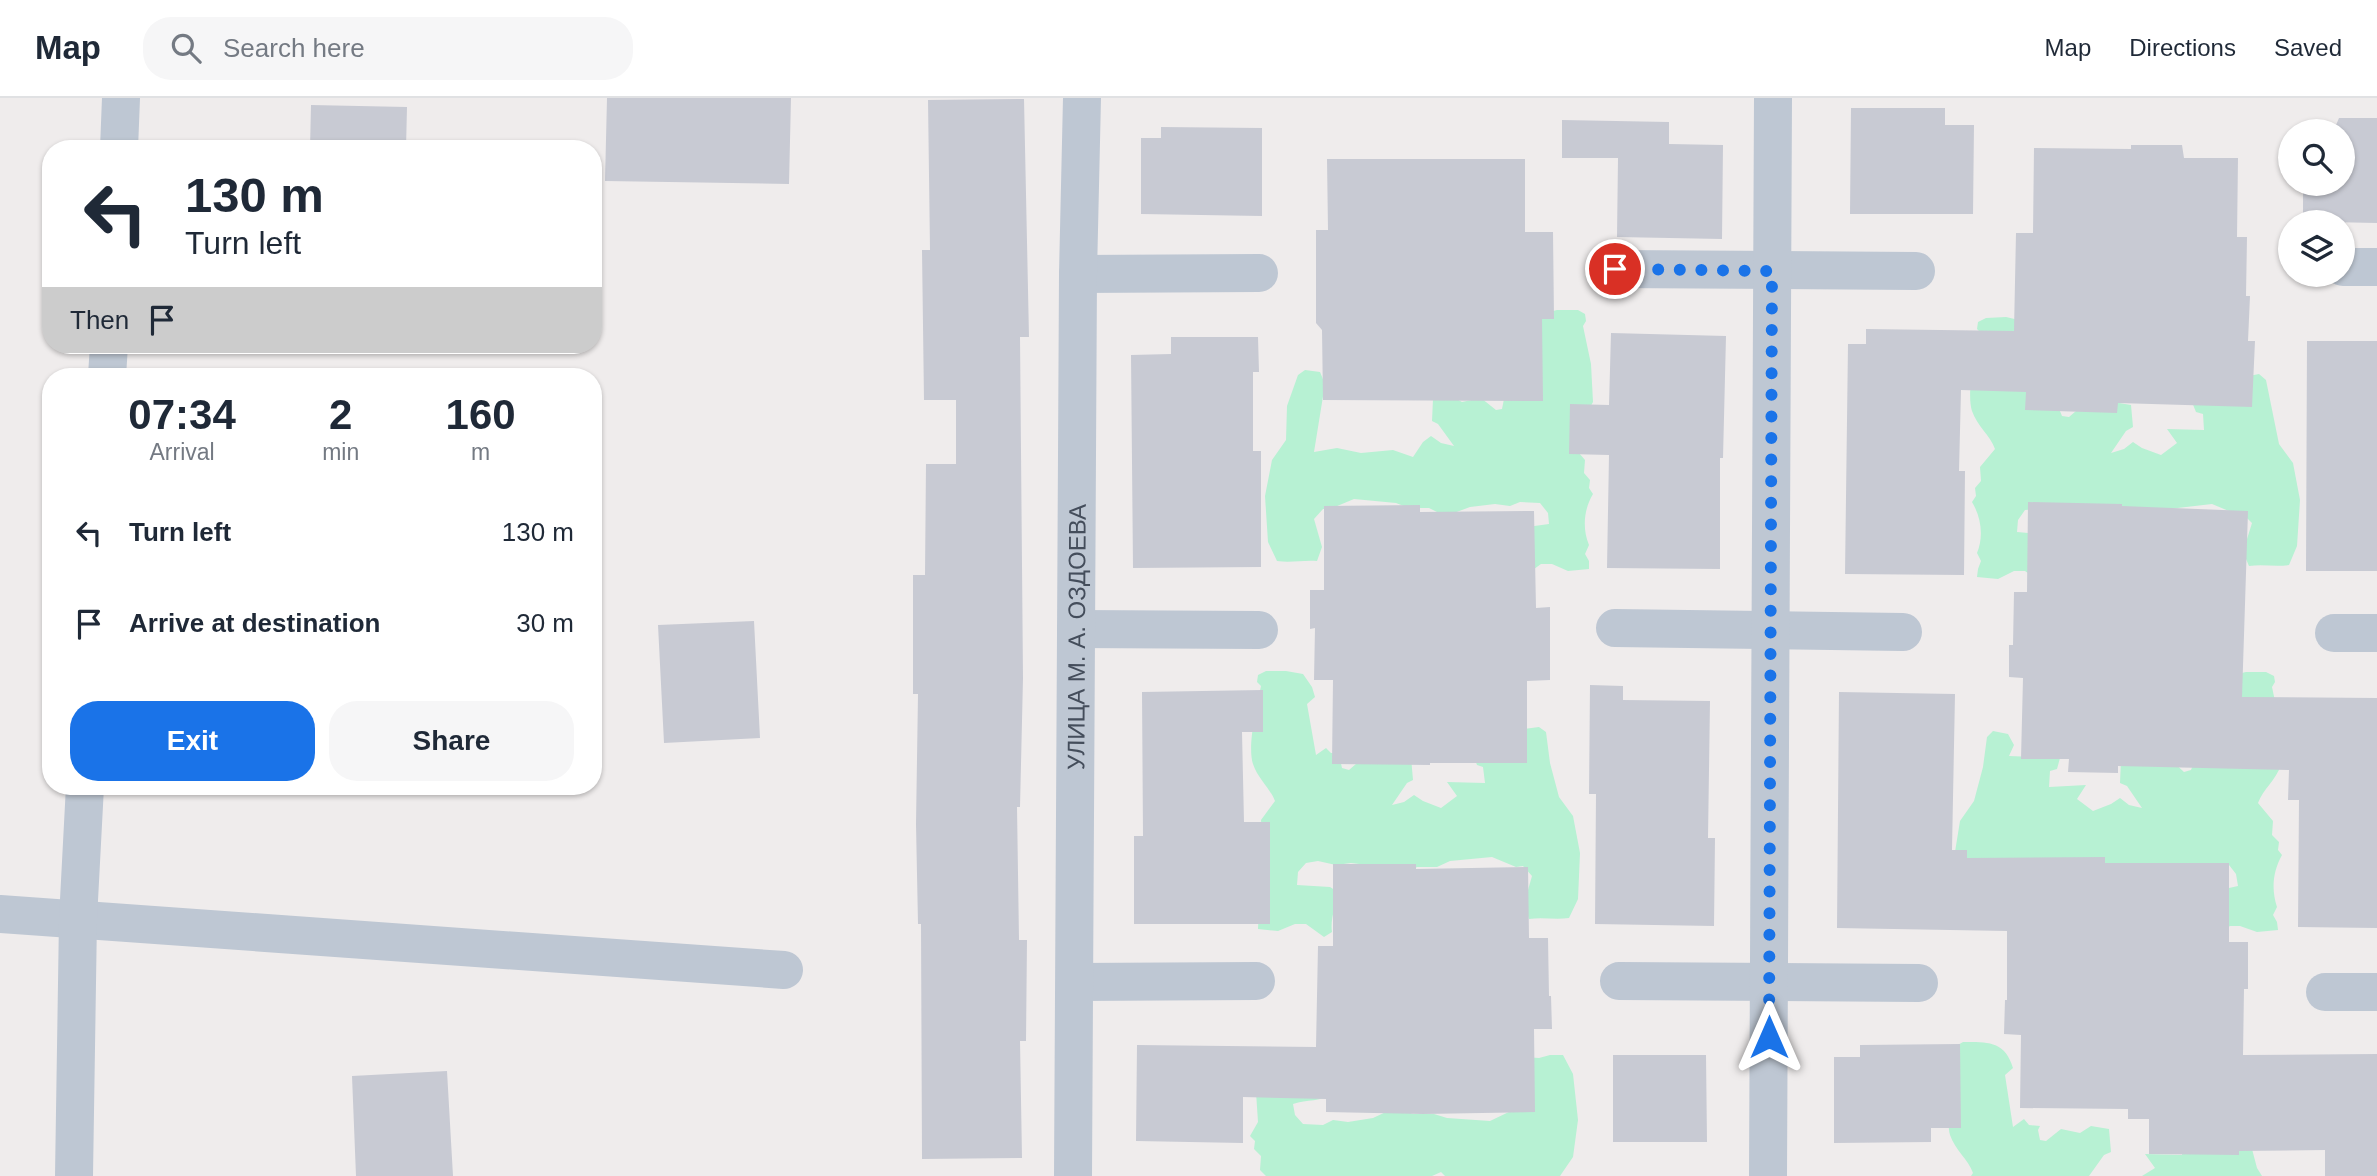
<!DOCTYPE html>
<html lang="en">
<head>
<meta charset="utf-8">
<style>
  body { margin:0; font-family:Helvetica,sans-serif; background:#f6f6f7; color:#1f2937; height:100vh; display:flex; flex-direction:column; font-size:26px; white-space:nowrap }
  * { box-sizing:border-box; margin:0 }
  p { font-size:23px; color:#747a83 }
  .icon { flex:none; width:38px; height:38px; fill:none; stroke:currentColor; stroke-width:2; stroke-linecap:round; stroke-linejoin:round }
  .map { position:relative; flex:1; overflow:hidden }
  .details { position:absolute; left:42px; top:270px; width:560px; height:427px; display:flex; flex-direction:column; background:#fff; border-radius:28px; box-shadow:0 2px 5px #0004 }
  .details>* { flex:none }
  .guide { position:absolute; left:42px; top:42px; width:560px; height:214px; border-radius:28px; box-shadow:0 2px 5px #0004; background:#fff; color:#1f2937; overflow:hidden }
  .controls { position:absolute; left:2278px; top:21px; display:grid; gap:14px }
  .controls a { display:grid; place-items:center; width:77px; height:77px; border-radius:50%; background:#fff; box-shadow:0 2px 5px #0004; font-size:35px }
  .pin { position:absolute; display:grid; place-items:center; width:60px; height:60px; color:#fff; margin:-30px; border:4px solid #fff; border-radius:50%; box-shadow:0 2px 7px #0007 }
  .me { position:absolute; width:77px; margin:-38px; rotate:0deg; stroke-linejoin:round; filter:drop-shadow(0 0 5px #0008) }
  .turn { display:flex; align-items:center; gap:24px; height:147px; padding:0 28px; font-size:32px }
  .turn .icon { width:91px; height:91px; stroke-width:2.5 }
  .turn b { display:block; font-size:49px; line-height:60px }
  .then { display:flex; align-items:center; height:66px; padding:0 28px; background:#0003; gap:14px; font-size:26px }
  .eta { display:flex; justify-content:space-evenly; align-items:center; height:119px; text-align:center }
  .eta b { font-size:42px; font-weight:700; line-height:49px }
  .action { display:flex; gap:14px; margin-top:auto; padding:14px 28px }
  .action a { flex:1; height:80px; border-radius:28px; background:#1a73e8; color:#fff; font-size:28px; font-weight:700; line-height:80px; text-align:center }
  .action a+a { background:#f6f6f7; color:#1f2937 }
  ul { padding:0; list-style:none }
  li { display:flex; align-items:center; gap:21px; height:91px; padding:0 28px }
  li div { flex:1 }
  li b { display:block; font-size:26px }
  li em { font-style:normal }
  header { display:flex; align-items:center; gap:42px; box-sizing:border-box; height:98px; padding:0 35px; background:#fff; border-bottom:2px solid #e0e1e3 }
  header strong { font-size:33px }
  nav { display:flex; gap:38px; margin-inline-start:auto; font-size:24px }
  .search { width:490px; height:63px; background:#f6f6f7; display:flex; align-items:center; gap:18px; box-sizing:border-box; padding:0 24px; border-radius:28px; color:#747a83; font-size:26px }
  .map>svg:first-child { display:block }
</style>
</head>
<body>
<header>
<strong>Map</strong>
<div class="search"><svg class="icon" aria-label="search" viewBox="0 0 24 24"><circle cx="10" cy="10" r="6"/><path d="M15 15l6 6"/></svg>Search here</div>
<nav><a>Map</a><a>Directions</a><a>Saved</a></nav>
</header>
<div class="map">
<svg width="2377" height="1078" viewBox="0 0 2377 1078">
  <rect width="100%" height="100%" fill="#efecec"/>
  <path fill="#b7f1d3" d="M 1557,212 L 1578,212 L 1585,216 L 1586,223 L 1583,228 L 1591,266 L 1593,304 L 1579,329 L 1573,348 L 1585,362 L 1584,375 L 1590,382 L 1589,390 L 1593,396 C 1584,411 1582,430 1589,447 L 1585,456 L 1589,463 L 1589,471 L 1568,473 L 1552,466 L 1541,466 L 1523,479 L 1527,429 L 1549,426 L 1548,415 L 1540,405 L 1520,404 L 1510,408 L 1495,406 L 1470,409 L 1454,415 L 1443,417 L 1429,410 L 1409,410 L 1396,405 L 1354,401 L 1330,411 L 1323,411 L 1314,421 L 1322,449 L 1317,463 C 1303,462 1291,465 1277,463 L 1268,444 L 1265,398 L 1272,362 L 1286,342 L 1287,308 L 1298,277 L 1305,272 L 1320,274 L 1325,286 L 1314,354 L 1337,350 L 1361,355 L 1393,352 L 1413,359 L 1423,344 L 1431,338 L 1441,345 L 1454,348 L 1438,326 L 1432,323 L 1433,301 L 1451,298 L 1462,304 L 1481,300 L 1496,312 L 1502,311 L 1504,301 L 1541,216 Z
    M 2006,219 L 2023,223 L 2062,318 L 2069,319 L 2083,307 L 2113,304 L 2131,307 L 2133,329 L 2126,333 L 2111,355 L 2124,351 L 2133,344 L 2142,350 L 2161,357 L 2177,345 L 2167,331 L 2204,332 L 2203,316 L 2196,314 L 2192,304 L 2244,279 L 2259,276 L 2266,282 L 2279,346 L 2293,365 L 2300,402 L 2297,448 L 2289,467 C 2275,469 2263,466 2249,468 L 2243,454 L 2252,425 L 2242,415 L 2236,416 L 2212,406 L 2169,411 L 2038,411 L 2025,412 L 2018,422 L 2017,434 L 2038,436 L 2044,486 L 2025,473 L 2014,473 L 1998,481 L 1977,479 L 1978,471 L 1981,463 L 1977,455 C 1984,438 1981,419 1972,404 L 1976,398 L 1975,390 L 1981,383 L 1980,369 L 1995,351 C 1990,337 1977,328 1972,313 C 1966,294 1976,255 1981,235 L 1977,231 L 1978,224 L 1986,220 Z
    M 1266,573 L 1286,573 L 1303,576 L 1312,589 L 1315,599 L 1307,606 L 1316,657 L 1326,650 L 1331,655 L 1343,655 L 1340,661 L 1342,670 L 1349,672 L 1364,659 L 1411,659 L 1413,682 L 1407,685 L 1392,707 L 1404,704 L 1414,697 L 1423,703 L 1441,710 L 1457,698 L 1447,684 L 1485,685 L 1483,669 L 1477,667 L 1473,656 L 1524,631 L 1539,629 L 1546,634 L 1550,665 L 1559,699 L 1573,718 L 1580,755 L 1578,801 L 1569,820 C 1555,822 1543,819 1529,821 L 1524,806 L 1532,778 L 1523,768 L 1516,769 L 1492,759 L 1450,763 L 1437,769 L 1417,769 L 1403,776 L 1376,768 L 1351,765 L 1336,767 L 1318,763 L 1306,765 L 1298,774 L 1297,787 L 1330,789 L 1338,794 C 1336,807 1330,821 1332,834 L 1324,839 L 1306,826 L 1295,826 L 1278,833 L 1258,831 L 1262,736 L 1261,722 L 1275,703 C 1270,690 1258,681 1253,666 C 1247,648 1257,607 1261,588 L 1257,584 L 1258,577 Z
    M 2246,574 L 2266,574 L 2274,578 L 2275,584 L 2272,589 C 2276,608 2286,649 2281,667 C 2276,682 2263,691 2258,705 L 2273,723 L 2272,737 L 2279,744 L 2278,752 L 2282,757 C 2273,773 2271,791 2277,809 L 2273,817 L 2277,824 L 2278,832 L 2257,834 L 2240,828 L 2230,828 L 2211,841 L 2229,790 L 2238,788 L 2236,776 L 2229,767 L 2159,771 L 1954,760 L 1960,723 L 1974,703 L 1983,669 L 1987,639 L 1993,633 L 2008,636 L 2014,647 L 2009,658 L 2060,660 L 2057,671 L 2050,673 L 2049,689 L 2086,687 L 2077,701 L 2093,713 L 2111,706 L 2120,700 L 2129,707 L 2142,710 L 2127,688 L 2120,685 L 2121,662 L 2170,661 L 2184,674 L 2191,672 L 2229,578 Z
    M 1963,944 C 1988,944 2005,943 2013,970 L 2005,977 L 2013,1029 L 2024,1021 L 2029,1027 L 2040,1028 L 2038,1032 L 2040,1042 L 2046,1043 L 2061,1031 L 2080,1035 L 2091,1028 L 2109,1031 L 2111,1054 L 2104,1057 L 2089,1078 L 1971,1078 L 1973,1075 C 1968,1061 1955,1052 1950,1037 C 1945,1021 1954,967 1956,948 Z
    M 1550,957 L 1563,957 L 1573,976 L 1578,1022 L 1573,1059 L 1560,1078 L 1445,1078 L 1441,1074 L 1432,1078 L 1266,1078 L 1260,1072 L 1261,1058 L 1254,1051 L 1255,1043 L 1250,1038 L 1258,1024 L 1256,994 L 1333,996 C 1321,1004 1307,1001 1293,1006 L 1295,1017 L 1303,1026 L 1323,1027 L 1333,1022 L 1348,1024 L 1373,1020 L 1388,1013 L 1400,1011 L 1413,1016 L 1434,1016 L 1447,1020 L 1490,1023 L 1513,1012 L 1523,959 L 1539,960 Z
    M 2248,1036 L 2257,1070 L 2262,1078 L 2142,1078 L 2155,1070 L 2145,1056 L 2182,1057 L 2181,1040 Z"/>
  <path fill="#c8cad3" d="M 607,0 L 791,0 L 789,86 L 605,83 Z
    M 1024,1 L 1029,239 L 1020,239 L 1023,580 L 1020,709 L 1017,709 L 1019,842 L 1027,842 L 1026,943 L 1020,943 L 1022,1060 L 922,1061 L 921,826 L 918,826 L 916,726 L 918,596 L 913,596 L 913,477 L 925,477 L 926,366 L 956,366 L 956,302 L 924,302 L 922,152 L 930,152 L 928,2 Z
    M 311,7 L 407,9 L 406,51 L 310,51 Z
    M 1851,10 L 1945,10 L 1945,27 L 1974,27 L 1973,116 L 1850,116 Z
    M 2339,20 L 2377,20 L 2377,125 L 2329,124 L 2329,120 L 2303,120 L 2303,86 L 2343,86 L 2343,33 L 2315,33 L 2315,27 L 2336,27 Z
    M 1562,22 L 1669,24 L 1669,46 L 1723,47 L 1722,141 L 1617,139 L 1618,60 L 1562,60 Z
    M 1161,29 L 1262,30 L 1262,118 L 1141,116 L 1141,40 L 1161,40 Z
    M 2131,47 L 2182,47 L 2184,60 L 2238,60 L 2237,139 L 2247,139 L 2246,198 L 2250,198 L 2248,243 L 2255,243 L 2252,309 L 2118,305 L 2117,315 L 2025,312 L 2026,294 L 1961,292 L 1959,373 L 1965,373 L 1964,477 L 1845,476 L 1848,246 L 1866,246 L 1866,231 L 2014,233 L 2016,135 L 2033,135 L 2034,50 L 2131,51 Z
    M 1327,61 L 1525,61 L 1525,134 L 1553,134 L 1554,221 L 1542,221 L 1543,303 L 1323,302 L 1322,232 L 1316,225 L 1316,132 L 1328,132 Z
    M 1611,235 L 1726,238 L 1723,360 L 1720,360 L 1720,471 L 1607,470 L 1609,357 L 1569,356 L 1570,306 L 1609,307 Z
    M 1171,239 L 1258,239 L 1259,274 L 1253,274 L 1253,353 L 1261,353 L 1261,469 L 1133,470 L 1131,257 L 1171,256 Z
    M 2307,243 L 2377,243 L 2377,473 L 2306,473 Z
    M 2028,404 L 2122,406 L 2122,408 L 2248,413 L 2242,599 L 2377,600 L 2377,830 L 2298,829 L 2299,702 L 2288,702 L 2289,672 L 2118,668 L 2118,675 L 2068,674 L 2069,661 L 2021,661 L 2023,580 L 2009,579 L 2009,547 L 2013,547 L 2014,494 L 2027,494 Z
    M 1420,407 L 1420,414 L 1534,413 L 1536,510 L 1550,509 L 1550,582 L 1527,583 L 1527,665 L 1430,665 L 1430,667 L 1332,666 L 1333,582 L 1314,582 L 1315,530 L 1310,531 L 1310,492 L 1324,492 L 1324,408 Z
    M 754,523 L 760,640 L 664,645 L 658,527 Z
    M 1590,587 L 1623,588 L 1623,602 L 1710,603 L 1708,740 L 1715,740 L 1714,828 L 1595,826 L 1596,696 L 1589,696 Z
    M 1263,592 L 1263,634 L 1242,634 L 1244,724 L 1270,724 L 1270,826 L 1134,826 L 1134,738 L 1143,738 L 1142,594 Z
    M 1839,594 L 1955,596 L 1952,752 L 1967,752 L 1967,760 L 2105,759 L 2105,765 L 2229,765 L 2229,844 L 2248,844 L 2248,891 L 2244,891 L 2243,957 L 2377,956 L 2377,1078 L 2325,1078 L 2325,1052 L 2239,1053 L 2239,1057 L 2149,1056 L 2149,1021 L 2128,1021 L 2128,1011 L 2020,1010 L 2021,937 L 2004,936 L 2005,902 L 2007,902 L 2007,833 L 1837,830 Z
    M 1333,766 L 1416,766 L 1416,771 L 1528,769 L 1529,840 L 1548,840 L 1549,898 L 1551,898 L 1552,931 L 1534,931 L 1535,1014 L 1423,1016 L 1326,1014 L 1326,1001 L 1243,999 L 1243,1045 L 1136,1043 L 1137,947 L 1316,949 L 1318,848 L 1333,848 Z
    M 1960,946 L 1961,1030 L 1931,1030 L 1931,1044 L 1834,1045 L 1834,959 L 1860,959 L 1860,947 Z
    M 1613,957 L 1706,957 L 1707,1044 L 1613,1044 Z
    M 447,973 L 453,1078 L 356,1078 L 352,978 Z"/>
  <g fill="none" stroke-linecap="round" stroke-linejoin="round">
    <g stroke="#bec7d3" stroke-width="38">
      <path d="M 119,51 L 121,0"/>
      <path d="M 2343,169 L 2377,169"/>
      <path d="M 1615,171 L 1916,173"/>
      <path d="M 1078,176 L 1259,175"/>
      <path d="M 107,278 L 109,247"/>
      <path d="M 1615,530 L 1903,534"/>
      <path d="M 1076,531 L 1259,532"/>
      <path d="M 2334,535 L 2377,535"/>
      <path d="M 0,816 L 784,872"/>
      <path d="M 1619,883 L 1919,885"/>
      <path d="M 1075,884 L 1256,883"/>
      <path d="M 2325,894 L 2377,894"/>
      <path d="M 74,1078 L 78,821 L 85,688"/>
      <path id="s1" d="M 1073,1078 L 1078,176 L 1082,0"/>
      <path d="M 1768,1078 L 1773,0"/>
    </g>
  </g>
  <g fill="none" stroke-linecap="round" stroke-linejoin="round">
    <path stroke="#1a73e8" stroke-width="12" stroke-dasharray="0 21.6" d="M 1615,171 L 1772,173 L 1769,939"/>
  </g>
  <g text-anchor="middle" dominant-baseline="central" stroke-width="7" stroke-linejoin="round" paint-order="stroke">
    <g font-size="24" fill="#444d5b" stroke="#fff">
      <text stroke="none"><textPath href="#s1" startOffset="539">УЛИЦА М. А. ОЗДОЕВА</textPath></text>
    </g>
  </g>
</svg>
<div class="controls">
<a><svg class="icon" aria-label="search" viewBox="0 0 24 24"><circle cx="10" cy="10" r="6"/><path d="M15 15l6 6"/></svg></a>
<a><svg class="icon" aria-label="layers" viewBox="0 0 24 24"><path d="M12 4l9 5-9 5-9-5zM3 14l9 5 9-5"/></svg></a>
</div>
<div class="pin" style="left:1615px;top:171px;background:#d93025"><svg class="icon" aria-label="arrive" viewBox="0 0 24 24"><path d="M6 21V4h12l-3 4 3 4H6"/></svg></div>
<svg class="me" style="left:1769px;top:939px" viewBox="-20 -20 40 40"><path d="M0-17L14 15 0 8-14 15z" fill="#1a73e8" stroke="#fff" stroke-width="4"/></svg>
<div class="guide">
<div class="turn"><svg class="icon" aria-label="left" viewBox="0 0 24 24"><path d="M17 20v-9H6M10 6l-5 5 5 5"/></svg><div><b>130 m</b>Turn left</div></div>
<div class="then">Then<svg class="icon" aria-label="arrive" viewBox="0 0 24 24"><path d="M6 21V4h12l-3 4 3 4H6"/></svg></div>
</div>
<section class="details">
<div class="eta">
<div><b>07:34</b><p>Arrival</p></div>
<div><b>2</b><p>min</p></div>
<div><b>160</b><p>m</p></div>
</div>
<ul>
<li><svg class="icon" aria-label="left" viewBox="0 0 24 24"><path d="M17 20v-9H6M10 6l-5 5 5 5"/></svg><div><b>Turn left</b></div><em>130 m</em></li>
<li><svg class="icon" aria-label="arrive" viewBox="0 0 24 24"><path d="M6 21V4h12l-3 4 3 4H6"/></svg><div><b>Arrive at destination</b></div><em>30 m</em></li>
</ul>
<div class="action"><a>Exit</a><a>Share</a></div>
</section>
</div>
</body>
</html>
